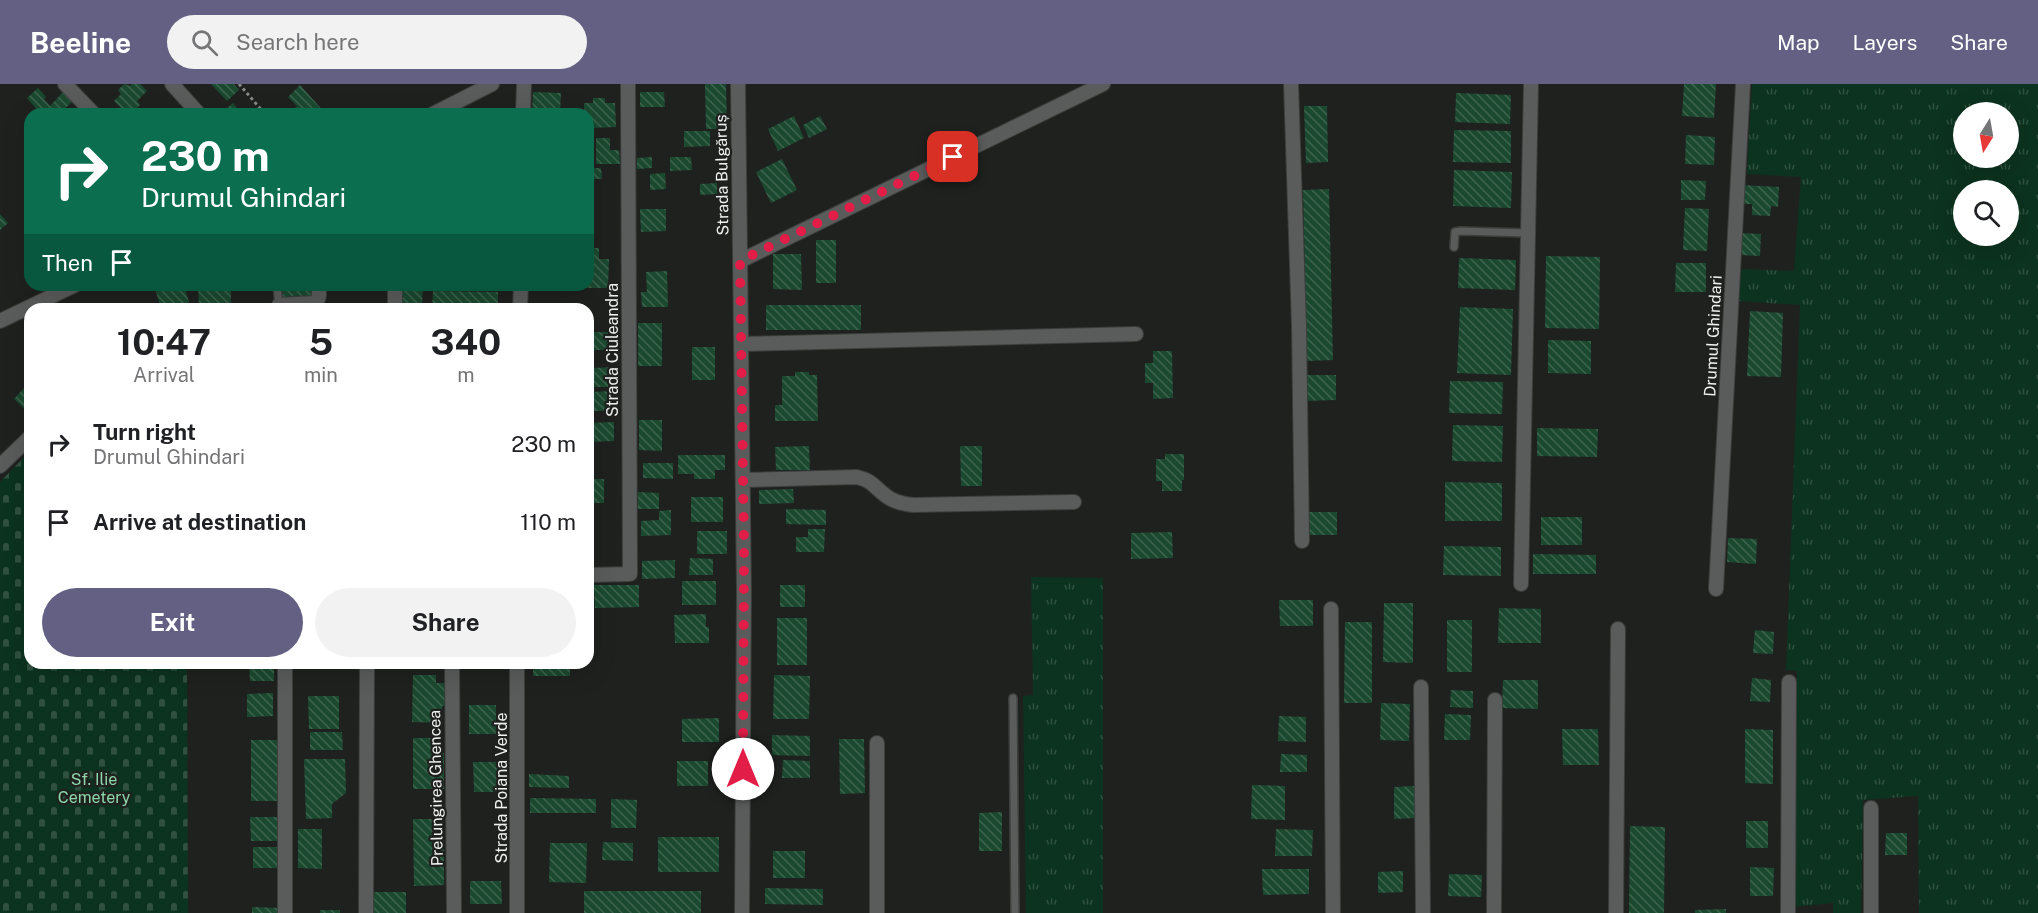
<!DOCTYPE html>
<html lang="en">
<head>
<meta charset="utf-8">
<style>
  body { margin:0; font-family:"Public Sans",sans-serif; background:#f2f2f2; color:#202124; height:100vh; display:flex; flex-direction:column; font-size:22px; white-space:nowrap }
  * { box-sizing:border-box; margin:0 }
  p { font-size:20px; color:#757577 }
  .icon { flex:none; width:33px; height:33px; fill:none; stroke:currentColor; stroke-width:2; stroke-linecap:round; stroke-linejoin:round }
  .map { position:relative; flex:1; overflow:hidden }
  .drawer { position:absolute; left:24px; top:219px; width:570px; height:366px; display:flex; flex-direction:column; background:#fff; border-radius:18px; box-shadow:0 6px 24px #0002 }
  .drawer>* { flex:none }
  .banner { position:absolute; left:24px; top:24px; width:570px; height:183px; border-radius:18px; box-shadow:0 6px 24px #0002; background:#0b6e4f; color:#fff; overflow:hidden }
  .needle { width:39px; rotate:191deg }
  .tools { position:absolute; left:1953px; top:18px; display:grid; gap:12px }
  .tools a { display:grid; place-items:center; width:66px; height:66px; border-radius:50%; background:#fff; box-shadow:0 6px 24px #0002; font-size:30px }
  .pin { position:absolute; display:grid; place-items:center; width:51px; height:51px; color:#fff; margin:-26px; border-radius:12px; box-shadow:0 3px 9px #0006 }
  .me { position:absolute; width:66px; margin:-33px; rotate:0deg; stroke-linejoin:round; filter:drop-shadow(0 0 4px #0008) }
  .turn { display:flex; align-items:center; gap:21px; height:126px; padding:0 18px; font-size:27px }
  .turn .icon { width:78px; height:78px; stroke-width:2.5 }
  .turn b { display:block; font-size:42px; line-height:51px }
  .then { display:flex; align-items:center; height:57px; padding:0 18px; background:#0003; gap:12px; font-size:22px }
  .eta { display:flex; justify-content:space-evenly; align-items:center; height:102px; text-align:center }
  .eta b { font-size:36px; font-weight:700; line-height:42px }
  .action { display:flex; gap:12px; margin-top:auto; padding:12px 18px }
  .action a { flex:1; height:69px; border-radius:36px; background:#636083; color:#fff; font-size:24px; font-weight:700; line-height:69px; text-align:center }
  .action a+a { background:#f2f2f2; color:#202124 }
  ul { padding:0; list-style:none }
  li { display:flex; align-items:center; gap:18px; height:78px; padding:0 18px }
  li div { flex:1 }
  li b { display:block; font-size:22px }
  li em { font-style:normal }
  header { display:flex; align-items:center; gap:36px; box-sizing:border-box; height:84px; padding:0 30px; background:#636083; color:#fff }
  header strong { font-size:28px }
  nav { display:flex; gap:33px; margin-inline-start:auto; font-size:21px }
  .search { width:420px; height:54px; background:#f2f2f2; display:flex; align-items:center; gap:15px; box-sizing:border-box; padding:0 21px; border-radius:33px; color:#757577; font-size:22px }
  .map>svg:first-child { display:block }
</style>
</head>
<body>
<header>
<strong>Beeline</strong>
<div class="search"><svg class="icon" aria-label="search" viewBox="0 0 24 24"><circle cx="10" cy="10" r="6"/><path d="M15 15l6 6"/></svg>Search here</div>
<nav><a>Map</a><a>Layers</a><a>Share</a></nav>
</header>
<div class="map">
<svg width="2038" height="829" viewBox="0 0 2038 829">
  <defs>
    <pattern id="grass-tufts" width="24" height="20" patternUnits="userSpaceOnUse" patternTransform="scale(1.5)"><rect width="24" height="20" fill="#0c331f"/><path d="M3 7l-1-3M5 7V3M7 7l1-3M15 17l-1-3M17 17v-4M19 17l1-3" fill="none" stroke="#305140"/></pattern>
    <pattern id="cemetery-stones" width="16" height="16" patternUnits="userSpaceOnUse" patternTransform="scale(1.5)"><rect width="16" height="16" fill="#0c331f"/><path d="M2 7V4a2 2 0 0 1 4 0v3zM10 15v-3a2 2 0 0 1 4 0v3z" fill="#305140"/></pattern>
    <pattern id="building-back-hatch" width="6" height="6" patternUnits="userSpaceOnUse" patternTransform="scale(1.5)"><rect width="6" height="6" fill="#1b4930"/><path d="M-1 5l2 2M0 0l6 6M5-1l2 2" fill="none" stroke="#3c644e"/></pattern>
  </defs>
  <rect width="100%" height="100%" fill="#1f211f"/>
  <path fill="url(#grass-tufts)" fill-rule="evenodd" d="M 1752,0 L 2038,0 L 2038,829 L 1919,829 L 1918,712 L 1863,716 L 1861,829 L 1833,829 L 1833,819 L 1795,823 L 1797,587 L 1786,586 L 1800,221 L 1739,217 L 1741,185 L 1794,187 L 1801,93 L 1747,90 ZM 1964,28 L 2008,28 L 2008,74 L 1964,74 ZM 1964,106 L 2008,106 L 2008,152 L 1964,152 Z
    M 1031,493 L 1103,494 L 1103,829 L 1026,829 L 1023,612 L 1033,611 Z"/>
  <path fill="url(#cemetery-stones)" d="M 30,367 L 30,579 L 187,579 L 188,829 L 0,829 L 0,398 Z"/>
  <path fill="url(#building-back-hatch)" d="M 124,0 L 130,2 L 132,0 L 140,0 L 147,7 L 137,17 L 140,21 L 131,30 L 127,30 L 114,17 L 121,10 L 118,6 Z
    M 211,0 L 234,0 L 239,6 L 227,17 Z
    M 705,0 L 726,0 L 727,45 L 706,45 Z
    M 1684,0 L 1716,0 L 1714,34 L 1682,32 Z
    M 300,1 L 326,30 L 297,30 L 293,26 L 297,22 L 288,13 Z
    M 38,4 L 46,13 L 44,15 L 50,22 L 63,8 L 72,18 L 59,30 L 41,30 L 27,14 Z
    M 533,8 L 561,9 L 560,30 L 532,30 Z
    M 640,8 L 664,8 L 665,23 L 640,23 Z
    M 1456,9 L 1511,11 L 1510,40 L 1455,38 Z
    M 593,14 L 605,14 L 605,19 L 615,19 L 616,43 L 588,44 L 588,30 L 584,30 L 584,19 L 593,19 Z
    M 233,19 L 242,30 L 220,30 Z
    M 1304,22 L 1327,22 L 1328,78 L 1306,79 Z
    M 794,32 L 804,54 L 778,67 L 768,45 Z
    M 820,32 L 827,45 L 809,54 L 803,41 Z
    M 1454,46 L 1511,47 L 1511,79 L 1453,78 Z
    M 684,47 L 710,47 L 710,62 L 684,63 Z
    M 1686,51 L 1715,53 L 1714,81 L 1685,80 Z
    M 596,54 L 610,54 L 610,66 L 619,66 L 620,80 L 596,80 Z
    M 652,73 L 652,84 L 637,85 L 637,74 Z
    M 670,73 L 691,73 L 692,86 L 670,87 Z
    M 782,75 L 797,106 L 771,119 L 756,88 Z
    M 588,84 L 601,84 L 602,95 L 588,95 Z
    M 1454,86 L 1512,88 L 1511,124 L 1453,122 Z
    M 665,89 L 666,105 L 650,106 L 650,90 Z
    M 1681,96 L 1706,97 L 1705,116 L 1681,116 Z
    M 588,99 L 594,99 L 594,114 L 588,114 Z
    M 717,99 L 717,110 L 700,111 L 700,100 Z
    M 1740,101 L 1779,103 L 1778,123 L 1771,122 L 1770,132 L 1752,131 L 1752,120 L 1739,120 Z
    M 1329,105 L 1333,276 L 1307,277 L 1303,106 Z
    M 1685,124 L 1709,125 L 1707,167 L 1683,166 Z
    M 640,125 L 666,125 L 666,147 L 641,148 Z
    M 0,130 L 8,139 L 0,146 Z
    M 1742,149 L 1761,150 L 1760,172 L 1741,171 Z
    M 816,156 L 836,156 L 836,199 L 816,199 Z
    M 588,164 L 599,164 L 599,175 L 609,175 L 608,204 L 578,204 L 578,201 L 588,201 Z
    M 773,170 L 801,170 L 802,206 L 773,205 Z
    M 1546,172 L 1600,173 L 1599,245 L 1545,244 Z
    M 1459,174 L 1516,176 L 1515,206 L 1458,204 Z
    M 1676,179 L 1706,179 L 1706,208 L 1675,208 Z
    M 667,187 L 668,223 L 642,223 L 641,208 L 647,208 L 646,188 Z
    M 154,201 L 184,201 L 191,225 L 161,225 Z
    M 198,201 L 212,201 L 212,207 L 231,207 L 231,225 L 199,225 Z
    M 283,201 L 314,201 L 314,213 L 283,216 Z
    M 400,201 L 423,201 L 422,223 L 400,222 Z
    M 433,207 L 498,208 L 498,225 L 432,225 Z
    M 766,221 L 861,221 L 861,246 L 766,246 Z
    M 1460,223 L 1513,225 L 1511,291 L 1457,289 Z
    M 1750,227 L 1783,229 L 1781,293 L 1747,292 Z
    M 638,239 L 662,239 L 662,282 L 638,282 Z
    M 588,248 L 608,248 L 608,266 L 588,266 Z
    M 1548,256 L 1591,257 L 1591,290 L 1548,289 Z
    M 692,263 L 715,263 L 715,296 L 692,296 Z
    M 1153,267 L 1172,267 L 1173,314 L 1153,315 L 1153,299 L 1145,299 L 1145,279 L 1153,279 Z
    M 615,283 L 615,303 L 594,303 L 593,284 Z
    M 795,288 L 809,288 L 809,291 L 817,291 L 818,337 L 775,337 L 775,321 L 782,321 L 782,292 L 795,292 Z
    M 1305,291 L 1336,291 L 1336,316 L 1305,317 Z
    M 1450,297 L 1503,298 L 1502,330 L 1449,329 Z
    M 25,303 L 30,308 L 30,330 L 14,315 Z
    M 614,307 L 615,327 L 588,327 L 588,308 Z
    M 639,336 L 662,336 L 662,367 L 639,366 Z
    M 614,338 L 614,357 L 588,358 L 588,339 Z
    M 1453,341 L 1503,342 L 1502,378 L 1452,377 Z
    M 1537,344 L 1598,345 L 1597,373 L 1537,372 Z
    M 809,362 L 810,386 L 776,386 L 775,363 Z
    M 960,362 L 982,362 L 982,402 L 961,402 Z
    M 1165,370 L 1184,370 L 1184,396 L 1182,396 L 1182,407 L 1162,407 L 1162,397 L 1156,397 L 1156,375 L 1165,375 Z
    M 678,371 L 725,371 L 725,386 L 715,386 L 715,395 L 694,395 L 694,390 L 678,390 Z
    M 643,379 L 673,379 L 673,395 L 643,394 Z
    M 588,395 L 604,395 L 604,419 L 588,419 Z
    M 1445,398 L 1502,399 L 1502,437 L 1445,437 Z
    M 793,405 L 794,419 L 759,420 L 759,406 Z
    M 638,408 L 659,409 L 659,425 L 638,425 Z
    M 691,413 L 723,413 L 723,438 L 691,438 Z
    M 786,425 L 826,426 L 826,441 L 786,440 Z
    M 671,426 L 671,451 L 641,452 L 641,437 L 659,436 L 659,427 Z
    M 1307,428 L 1337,428 L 1337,451 L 1307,451 Z
    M 1541,433 L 1582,433 L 1582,461 L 1541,461 Z
    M 808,445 L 825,445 L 824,468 L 796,468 L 796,453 L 808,453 Z
    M 697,447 L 727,447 L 727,470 L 697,470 Z
    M 1172,448 L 1173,474 L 1131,475 L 1131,449 Z
    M 1728,454 L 1757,455 L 1756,480 L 1727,478 Z
    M 1444,462 L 1501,463 L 1501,492 L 1443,491 Z
    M 1533,470 L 1596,471 L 1596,490 L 1533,490 Z
    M 690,474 L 713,475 L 713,491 L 689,491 Z
    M 675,476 L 675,494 L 642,495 L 642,477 Z
    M 682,497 L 716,497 L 716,521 L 682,521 Z
    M 594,501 L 639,501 L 639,523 L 595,524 Z
    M 780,501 L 805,501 L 805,523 L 780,523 Z
    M 1279,516 L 1313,516 L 1313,542 L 1280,542 Z
    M 1384,519 L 1413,519 L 1413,579 L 1383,578 Z
    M 1499,524 L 1541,525 L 1541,559 L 1498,559 Z
    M 706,530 L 706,543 L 709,543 L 709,559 L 675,559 L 674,531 Z
    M 777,534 L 807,534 L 807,581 L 777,581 Z
    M 1447,536 L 1472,536 L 1472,588 L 1447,588 Z
    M 1345,538 L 1372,538 L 1372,619 L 1344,619 Z
    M 1755,546 L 1774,548 L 1773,570 L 1753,569 Z
    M 249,579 L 274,579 L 274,597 L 250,597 Z
    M 304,579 L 328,579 L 328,583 L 304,583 Z
    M 570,579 L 570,592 L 533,592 L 533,580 Z
    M 413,591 L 436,591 L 436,599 L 448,599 L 448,622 L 442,622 L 442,639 L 412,638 Z
    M 774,591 L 810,592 L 809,635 L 773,635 Z
    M 1752,594 L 1771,596 L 1770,618 L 1750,617 Z
    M 1503,596 L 1538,596 L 1538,625 L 1502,624 Z
    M 1451,606 L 1473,607 L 1473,624 L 1450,623 Z
    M 273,609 L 273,632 L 247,633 L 247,610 Z
    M 308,612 L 339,612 L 339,645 L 309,645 Z
    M 1381,619 L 1410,620 L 1409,657 L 1380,656 Z
    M 469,621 L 496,621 L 496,650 L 469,650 Z
    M 1445,630 L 1471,631 L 1470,656 L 1444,656 Z
    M 1279,632 L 1306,633 L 1306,658 L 1278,657 Z
    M 719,634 L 719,658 L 682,658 L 682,635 Z
    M 1562,645 L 1598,645 L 1599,681 L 1563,681 Z
    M 1745,645 L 1773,646 L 1773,700 L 1745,699 Z
    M 310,648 L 342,648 L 343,666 L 310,666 Z
    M 772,651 L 810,652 L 810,672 L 772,671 Z
    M 413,654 L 440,654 L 440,669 L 444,669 L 444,705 L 413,705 Z
    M 839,655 L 864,655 L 865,709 L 840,710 Z
    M 251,656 L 277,656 L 278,717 L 251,717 Z
    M 1281,670 L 1307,671 L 1307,688 L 1280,688 Z
    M 304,675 L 345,675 L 346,709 L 332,720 L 332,734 L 306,735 Z
    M 783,676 L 810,677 L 810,694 L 782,694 Z
    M 677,677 L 708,677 L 708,702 L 677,702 Z
    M 473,678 L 500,678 L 500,708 L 474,708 Z
    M 529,690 L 569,692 L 569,704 L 529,703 Z
    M 1252,701 L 1285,702 L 1285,736 L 1251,735 Z
    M 1415,702 L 1415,734 L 1394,735 L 1394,703 Z
    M 530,714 L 596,715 L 596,729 L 530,729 Z
    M 611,715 L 637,716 L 636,744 L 611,744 Z
    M 1002,728 L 1002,767 L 979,767 L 979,729 Z
    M 250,733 L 277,733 L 277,757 L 251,757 Z
    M 413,735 L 444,735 L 444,801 L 414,802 Z
    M 1746,737 L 1768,737 L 1768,764 L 1746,764 Z
    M 1630,742 L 1665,743 L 1664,829 L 1629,829 Z
    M 298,745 L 322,745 L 322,785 L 298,784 Z
    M 1276,745 L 1313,746 L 1312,772 L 1275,772 Z
    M 1886,749 L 1907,749 L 1907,771 L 1885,771 Z
    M 658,753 L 719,753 L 719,788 L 658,788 Z
    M 603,758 L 633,759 L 633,777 L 602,776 Z
    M 550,759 L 587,759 L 586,799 L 549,798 Z
    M 253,763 L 280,763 L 280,784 L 253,784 Z
    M 773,767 L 805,767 L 805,794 L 773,794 Z
    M 1750,783 L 1774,784 L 1773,812 L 1750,812 Z
    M 1262,785 L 1309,785 L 1309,810 L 1263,811 Z
    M 1403,787 L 1403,808 L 1378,809 L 1378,788 Z
    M 1449,790 L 1482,791 L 1481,813 L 1448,812 Z
    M 470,797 L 501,797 L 502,820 L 470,820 Z
    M 765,804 L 823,805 L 823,821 L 765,820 Z
    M 584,807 L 701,807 L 701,829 L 584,829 Z
    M 372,808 L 406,808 L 406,829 L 372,829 Z
    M 252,823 L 281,824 L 281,829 L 252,829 Z
    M 1726,825 L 1726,829 L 1695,829 L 1695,826 Z
    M 320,826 L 340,826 L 340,829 L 320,829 Z"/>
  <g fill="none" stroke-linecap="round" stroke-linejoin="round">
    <defs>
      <path id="service" d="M 1454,163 L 1455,148 L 1461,147 L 1528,149
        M 277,201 L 279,221
        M 1013,614 L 1015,829"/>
      <path id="minor" d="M 65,0 L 94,30
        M 172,0 L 199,30
        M 738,0 L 744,509 L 742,829
        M 1291,0 L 1299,242 L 1302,457
        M 433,30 L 492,0
        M 523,30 L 524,0
        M 740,177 L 1103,0
        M 280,225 L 279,221 L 314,219 C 321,215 319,208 318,201
        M 395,225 L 395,201
        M 520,225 L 521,201
        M 0,237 L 75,201
        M 741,260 L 1136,250
        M 0,382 L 30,353
        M 743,396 L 857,393 C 873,397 873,402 885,411 C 893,418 903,420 913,421 L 1074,418
        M 588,491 L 630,490 L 628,0
        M 1521,500 L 1531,0
        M 1716,505 L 1743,0
        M 1331,525 L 1333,829
        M 285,579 L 285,829
        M 452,579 L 454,829
        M 517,579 L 517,829
        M 1421,603 L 1423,829
        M 877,659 L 877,829
        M 1871,724 L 1871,829
        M 366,829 L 367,579
        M 1494,829 L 1495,616
        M 1616,829 L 1618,545
        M 1788,829 L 1789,598"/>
    </defs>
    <use href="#service" stroke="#3c3e3c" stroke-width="10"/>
    <use href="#minor" stroke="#3c3e3c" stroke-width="16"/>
    <path stroke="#878987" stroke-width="3" stroke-dasharray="3 3" stroke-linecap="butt" d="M 239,0 L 265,30"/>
    <use href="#service" stroke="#5a5c5b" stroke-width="7"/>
    <use href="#minor" stroke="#5a5c5b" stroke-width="14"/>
  </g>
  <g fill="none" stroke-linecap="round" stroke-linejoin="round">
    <path stroke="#e11d48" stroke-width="10" stroke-dasharray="0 18" d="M 743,685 L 744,464 L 740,177 L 953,73"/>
  </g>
  <g text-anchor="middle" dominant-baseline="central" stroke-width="4.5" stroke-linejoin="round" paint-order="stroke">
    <g font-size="16" fill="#eff1f0" stroke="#1f211f">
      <text transform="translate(722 91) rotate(-91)">Strada Bulgăruș</text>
      <text transform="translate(1713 252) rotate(-87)">Drumul Ghindari</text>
      <text transform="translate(612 266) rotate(-90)">Strada Ciuleandra</text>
      <text transform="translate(436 704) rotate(-91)">Prelungirea Ghencea</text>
      <text transform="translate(501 704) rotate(-90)">Strada Poiana Verde</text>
    </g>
    <g font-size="16" fill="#8dd6a9" stroke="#1f211f">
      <text x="94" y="695">Sf. Ilie<tspan x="94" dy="18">Cemetery</tspan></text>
    </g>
  </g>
</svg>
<div class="tools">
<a><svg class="needle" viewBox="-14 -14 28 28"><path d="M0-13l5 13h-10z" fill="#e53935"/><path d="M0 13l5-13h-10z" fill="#757577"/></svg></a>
<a><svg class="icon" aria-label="search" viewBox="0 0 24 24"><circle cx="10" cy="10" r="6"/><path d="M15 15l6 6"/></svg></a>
</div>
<div class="pin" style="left:953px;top:73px;background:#d93025"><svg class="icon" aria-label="arrive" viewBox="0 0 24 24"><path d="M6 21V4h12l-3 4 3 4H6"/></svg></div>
<svg class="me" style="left:743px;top:685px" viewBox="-20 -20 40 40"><circle r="19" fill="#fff"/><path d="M0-13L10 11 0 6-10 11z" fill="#e11d48"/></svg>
<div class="banner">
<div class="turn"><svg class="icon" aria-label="right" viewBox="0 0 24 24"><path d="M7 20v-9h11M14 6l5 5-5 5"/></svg><div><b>230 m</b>Drumul Ghindari</div></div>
<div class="then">Then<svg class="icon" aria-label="arrive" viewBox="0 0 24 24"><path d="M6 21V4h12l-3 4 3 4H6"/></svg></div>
</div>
<section class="drawer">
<div class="eta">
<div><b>10:47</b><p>Arrival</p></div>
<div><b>5</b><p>min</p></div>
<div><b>340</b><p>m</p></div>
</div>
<ul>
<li><svg class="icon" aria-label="right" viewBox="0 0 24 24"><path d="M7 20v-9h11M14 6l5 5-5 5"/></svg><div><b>Turn right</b><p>Drumul Ghindari</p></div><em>230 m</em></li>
<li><svg class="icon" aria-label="arrive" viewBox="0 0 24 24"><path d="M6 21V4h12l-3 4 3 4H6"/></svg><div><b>Arrive at destination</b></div><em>110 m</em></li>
</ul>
<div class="action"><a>Exit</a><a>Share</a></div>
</section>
</div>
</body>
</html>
